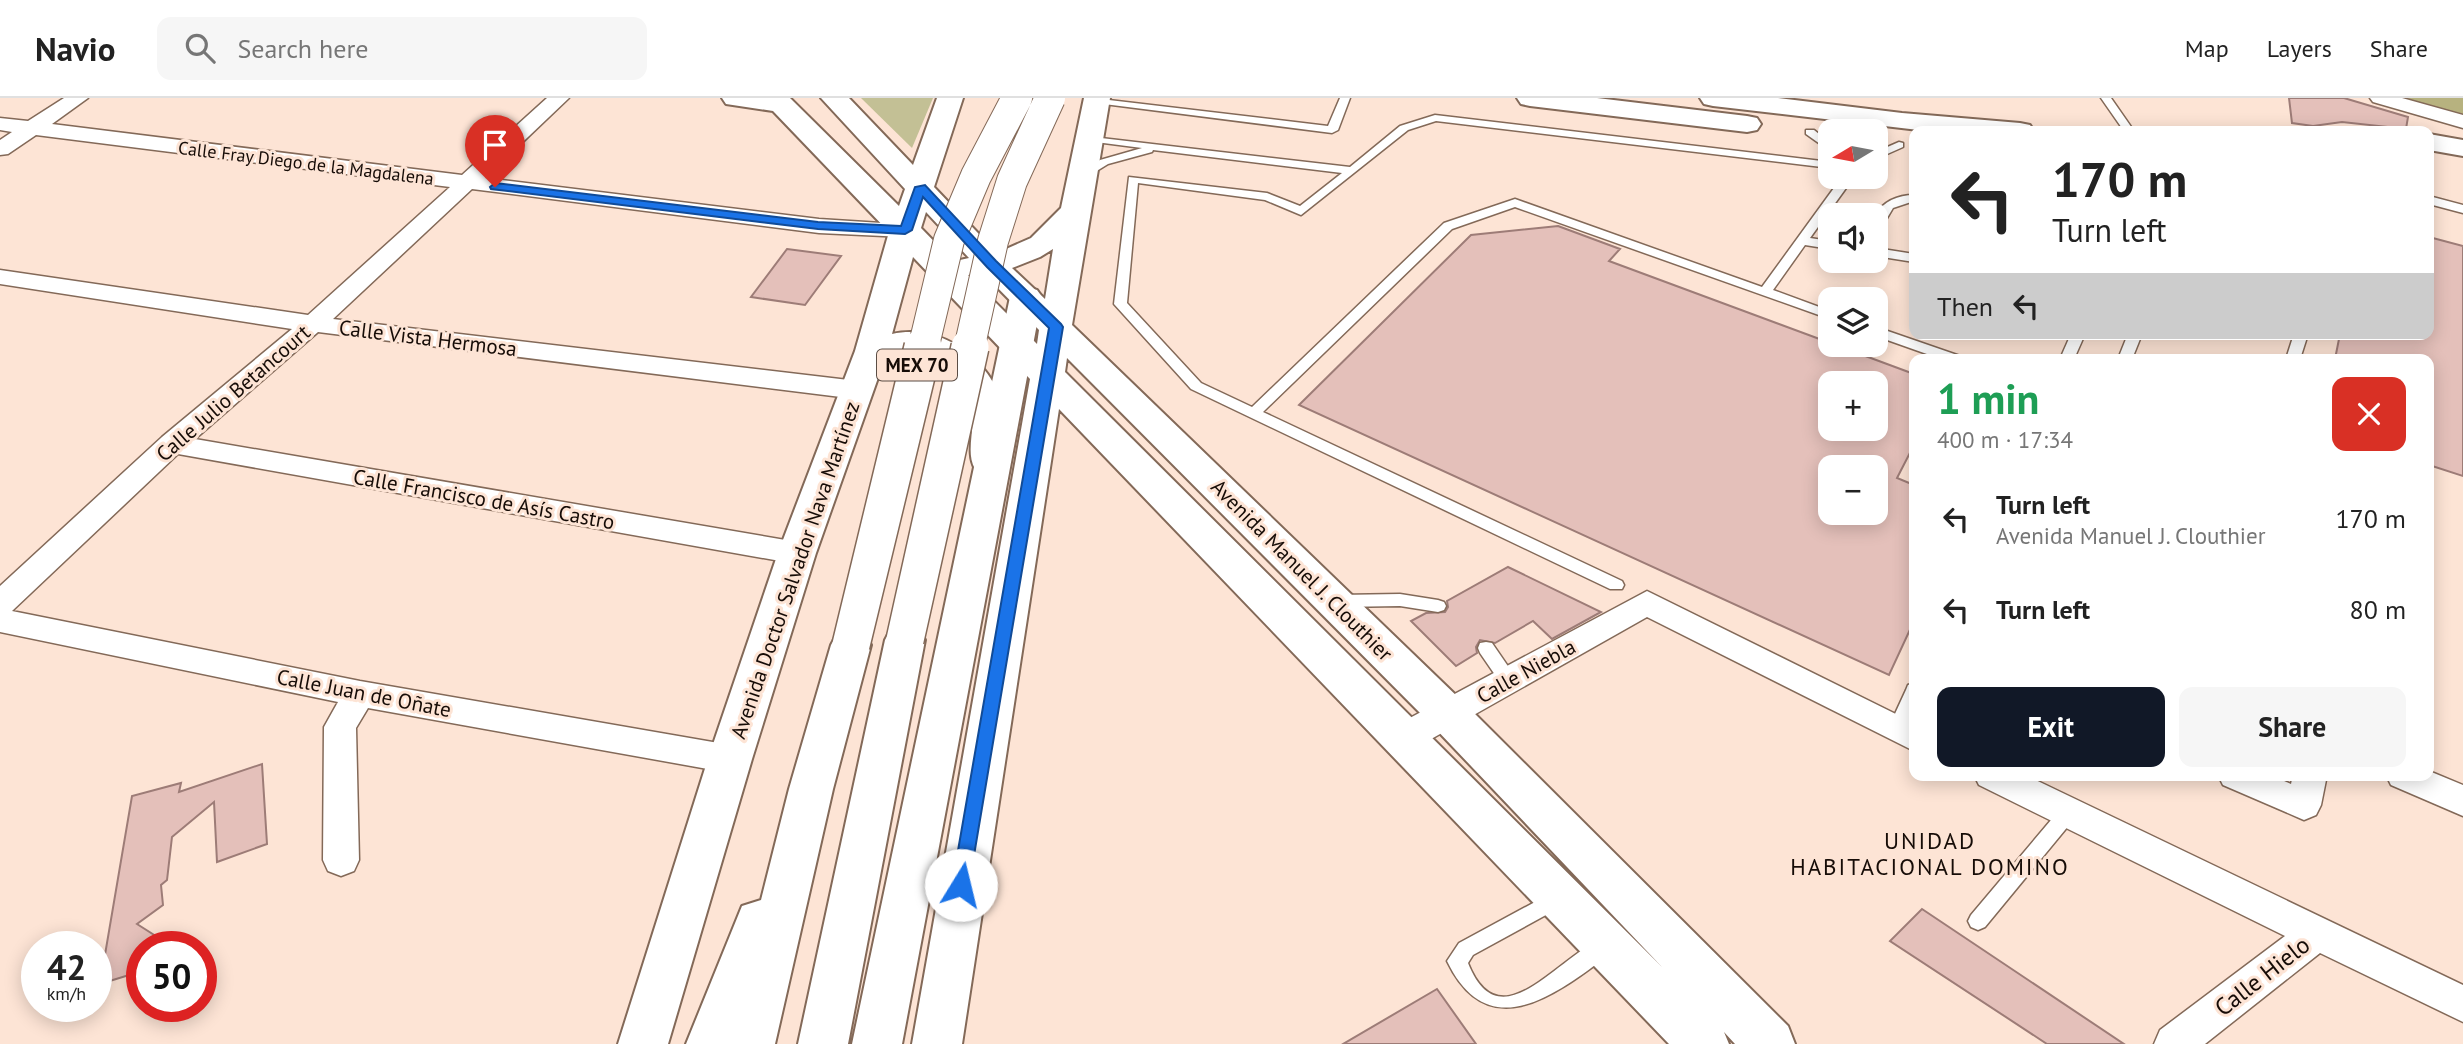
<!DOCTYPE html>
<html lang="en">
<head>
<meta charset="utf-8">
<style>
  body { margin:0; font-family:"PT Sans",sans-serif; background:#f6f6f6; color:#222; height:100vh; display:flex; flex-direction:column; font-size:26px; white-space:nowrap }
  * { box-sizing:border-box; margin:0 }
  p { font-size:23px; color:#767676 }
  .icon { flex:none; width:38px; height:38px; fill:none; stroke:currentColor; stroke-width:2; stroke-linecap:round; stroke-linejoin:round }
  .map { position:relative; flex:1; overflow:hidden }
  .sheet { position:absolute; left:1909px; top:256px; width:525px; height:427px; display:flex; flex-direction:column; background:#fff; border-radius:14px; box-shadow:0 4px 18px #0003 }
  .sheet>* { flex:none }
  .top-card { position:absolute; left:1909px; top:28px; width:525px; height:214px; border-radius:14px; box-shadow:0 4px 18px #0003; background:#fff; color:#222; overflow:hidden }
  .needle { width:46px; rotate:260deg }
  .tools { position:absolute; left:1818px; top:21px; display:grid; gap:14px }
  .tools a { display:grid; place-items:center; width:70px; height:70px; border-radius:14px; background:#fff; box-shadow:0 4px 18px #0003; font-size:35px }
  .speed { position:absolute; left:21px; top:833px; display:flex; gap:14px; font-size:35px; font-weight:700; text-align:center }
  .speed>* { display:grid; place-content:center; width:91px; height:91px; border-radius:50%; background:#fff; box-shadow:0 4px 18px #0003; line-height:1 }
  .speed small { font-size:18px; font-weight:400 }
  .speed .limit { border:10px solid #d22; background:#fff; color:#111 }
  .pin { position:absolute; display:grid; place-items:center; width:60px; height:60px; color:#fff; margin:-72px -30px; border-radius:50% 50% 50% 0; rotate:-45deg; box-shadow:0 0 7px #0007 }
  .pin .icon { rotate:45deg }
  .me { position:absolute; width:77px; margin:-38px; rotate:9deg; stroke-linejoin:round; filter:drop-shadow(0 0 5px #0008) }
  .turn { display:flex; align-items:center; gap:24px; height:147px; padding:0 28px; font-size:32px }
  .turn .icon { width:91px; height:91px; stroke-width:2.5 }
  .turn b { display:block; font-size:49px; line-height:60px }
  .then { display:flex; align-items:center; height:66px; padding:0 28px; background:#0003; gap:14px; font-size:26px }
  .round { display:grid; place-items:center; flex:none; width:74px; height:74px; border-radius:14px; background:#f6f6f6 }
  .overview { display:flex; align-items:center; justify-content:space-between; height:119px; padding:0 28px }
  h1 { font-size:42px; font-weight:700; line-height:52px; color:#1e9e55 }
  .primary-button { display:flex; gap:14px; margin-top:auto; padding:14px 28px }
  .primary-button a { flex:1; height:80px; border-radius:14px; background:#111827; color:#fff; font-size:28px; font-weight:700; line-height:80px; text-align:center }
  .primary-button a+a { background:#f6f6f6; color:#222 }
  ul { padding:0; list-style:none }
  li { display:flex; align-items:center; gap:21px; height:91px; padding:0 28px }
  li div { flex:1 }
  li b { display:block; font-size:26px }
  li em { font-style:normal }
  header { display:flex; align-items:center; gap:42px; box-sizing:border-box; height:98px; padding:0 35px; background:#fff; border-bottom:2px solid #e0e0e0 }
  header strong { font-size:33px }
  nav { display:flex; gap:38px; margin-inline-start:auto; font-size:24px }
  .search { width:490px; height:63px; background:#f6f6f6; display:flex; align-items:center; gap:18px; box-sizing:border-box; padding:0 24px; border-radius:14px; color:#767676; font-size:26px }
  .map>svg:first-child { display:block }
</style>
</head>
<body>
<header>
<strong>Navio</strong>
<div class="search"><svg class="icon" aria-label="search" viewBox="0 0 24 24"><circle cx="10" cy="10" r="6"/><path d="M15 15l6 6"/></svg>Search here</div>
<nav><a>Map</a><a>Layers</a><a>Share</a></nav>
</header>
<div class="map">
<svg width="2463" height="946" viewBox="0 0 2463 946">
  <rect width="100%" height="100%" fill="#fde4d5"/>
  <path fill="#c3c095" d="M 861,0 L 933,0 L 912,50 Z"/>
  <path fill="#b7b27f" d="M 2394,0 L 2463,0 L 2463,20 Z"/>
  <path fill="#e4c0ba" stroke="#9d7c77" stroke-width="2" fill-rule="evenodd" d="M 2289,0 L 2344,0 L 2408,19 L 2406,31 L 2342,24 L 2313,28 L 2292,25 Z
    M 1558,128 L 1620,151 L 1609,163 L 1914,276 L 1914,347 L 1897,380 L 1914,387 L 1914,523 L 1889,577 L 1299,307 L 1471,137 ZM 1830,285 L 1876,285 L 1876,331 L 1830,331 ZM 1830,369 L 1876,369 L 1876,415 L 1830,415 Z
    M 2429,139 L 2463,148 L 2463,378 L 2429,367 L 2429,261 L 2335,261 L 2340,236 L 2429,236 Z
    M 787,151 L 841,158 L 805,207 L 751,199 Z
    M 1508,469 L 1601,514 L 1552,541 L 1533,523 L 1495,545 L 1480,542 L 1476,549 L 1477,555 L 1456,568 L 1411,523 L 1426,515 L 1445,514 L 1448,509 L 1447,503 Z
    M 262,666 L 267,746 L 217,764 L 214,704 L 172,739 L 167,782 L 161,787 L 163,807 L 137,826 L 173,849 L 142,849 L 142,873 L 100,886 L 132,698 L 181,685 L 179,694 Z
    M 1922,811 L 2124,946 L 2047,946 L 1890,843 Z
    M 1437,891 L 1476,946 L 1343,946 Z"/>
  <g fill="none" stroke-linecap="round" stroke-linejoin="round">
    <defs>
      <path id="lane" d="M 1092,0 L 1328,28 L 1340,0 L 1350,0 L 1338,32 L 1332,35 L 1096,5 L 1092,4 Z
        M 2101,0 L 2111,0 L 2134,33 L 2124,33 Z
        M 1435,17 L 1830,64 L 1830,70 L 1436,23 L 1408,32 L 1301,117 L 1265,102 L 1138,85 L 1127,205 L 1201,285 L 1252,309 L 1444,125 L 1515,101 L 1762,189 L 1842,79 L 1854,79 L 1810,140 L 1830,143 L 1830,151 L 1805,147 L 1773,192 L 1830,213 L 1830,221 L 1515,109 L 1452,131 L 1263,314 L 1622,483 L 1624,487 L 1622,491 L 1610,491 L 1191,291 L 1114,206 L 1129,79 L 1267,95 L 1300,108 L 1342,75 L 1153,52 L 1152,54 L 1108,66 L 1082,82 L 1076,79 L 1078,77 L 1100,62 L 1142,50 L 1088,43 L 1084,42 L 1084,38 L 1350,69 L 1400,28 Z
        M 1806,32 L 1814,32 L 1830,45 L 1830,53 L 1806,36 Z
        M 1899,44 L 1903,45 L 1903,49 L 1876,61 L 1876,54 Z
        M 1914,97 L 1914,103 L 1893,110 L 1880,132 L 1876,133 L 1875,117 C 1884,103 1898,97 1914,97 Z
        M 2429,98 L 2463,107 L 2463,115 L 2429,106 Z
        M 1876,150 L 1914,156 L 1914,164 L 1876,158 Z
        M 1876,229 L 1960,258 L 1962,261 L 1941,261 L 1876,238 Z
        M 2071,236 L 2085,236 L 2074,261 L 2060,261 Z
        M 2128,236 L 2142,236 L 2132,261 L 2118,261 Z
        M 2294,236 L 2308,236 L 2300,261 L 2286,261 Z
        M 1400,496 L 1438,502 L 1444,504 L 1446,508 L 1444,512 L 1438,514 L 1400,508 L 1339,509 L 1333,507 L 1331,503 L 1333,499 L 1339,497 Z
        M 1486,544 L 1492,545 L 1514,577 L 1516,582 L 1514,587 L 1508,589 L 1502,587 L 1480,555 L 1478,550 L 1480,545 Z
        M 1914,585 C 1916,604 1912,619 1903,636 L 1897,638 L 1891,636 L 1888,631 L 1906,592 L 1908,587 Z
        M 2068,707 L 2074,709 L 2077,715 L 2074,721 L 1985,829 L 1978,832 L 1971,829 L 1968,823 L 1971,817 L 2062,709 Z
        M 1559,791 L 1566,794 L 1569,800 L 1566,806 L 1473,857 L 1468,865 C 1500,946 1557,858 1604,840 L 1611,843 L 1614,849 L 1611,855 C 1550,902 1487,946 1447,863 L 1459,845 Z"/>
      <path id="street" d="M 64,0 L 88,0 L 52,26 L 462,77 L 547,0 L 569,0 L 485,80 L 819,121 L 913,127 L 916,132 L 913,137 L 905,139 L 819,135 L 472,91 L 333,221 L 857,283 L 866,286 L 870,292 L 866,298 L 857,301 L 318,234 L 195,341 L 797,444 L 807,447 L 812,455 L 807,463 L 797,466 L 178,356 L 12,513 L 360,583 L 730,647 L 742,651 L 747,661 L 742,671 L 730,675 L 368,610 L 356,630 L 359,762 L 354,773 L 341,778 L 328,773 L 323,762 L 324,629 L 338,604 L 0,534 L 0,488 L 162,339 L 292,231 L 0,186 L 0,172 L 308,217 L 450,89 L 36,37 L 8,56 L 0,57 L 0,42 L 12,34 L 0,32 L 0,20 L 28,23 Z
        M 2370,0 L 2402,0 L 2463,17 L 2463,30 L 2373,4 Z
        M 1647,493 L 1914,625 L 1914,653 L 1647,519 L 1417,649 L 1405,653 L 1393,649 L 1388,639 L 1393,629 Z
        M 2429,673 L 2463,687 L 2463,718 L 2391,687 L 2386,677 L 2429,677 Z
        M 1974,677 L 2025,677 L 2463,887 L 2463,924 L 2320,855 L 2205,946 L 2154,946 L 2160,932 L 2285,838 L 1979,687 Z
        M 2218,677 L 2271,677 L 2291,686 L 2293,677 L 2327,677 L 2321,707 L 2316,717 L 2304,722 L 2223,687 Z"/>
      <path id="secondary" d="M 722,0 L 790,0 L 899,108 L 905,91 L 821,0 L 849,0 L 913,67 L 937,0 L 963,0 L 934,89 L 997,155 L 1031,140 L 1061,110 L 1084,0 L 1110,0 L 1072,227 L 1463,604 L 1788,928 L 1795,946 L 1735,946 L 1724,934 L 1729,946 L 1669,946 L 1059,311 L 962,946 L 912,946 L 1030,281 L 913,159 L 892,236 C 953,223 1010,278 1007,340 C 1006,351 1007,361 1001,371 L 988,374 L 975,371 C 966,355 974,336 972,317 C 968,292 948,263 923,255 C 911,251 897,256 885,260 L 816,455 L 752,661 L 668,946 L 618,946 L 708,661 L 778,455 L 855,253 L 889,134 L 773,13 L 726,6 ZM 926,114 L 969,160 L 960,162 L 957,167 L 921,130 ZM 1053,151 L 1045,201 L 1012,170 L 1040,159 ZM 984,176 L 1039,232 L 1037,246 L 968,177 ZM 1067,260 L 1433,628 L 1662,869 L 1065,274 Z
        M 1517,0 L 1597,0 L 1747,18 L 1757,20 L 1761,26 L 1757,32 L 1747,34 L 1530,8 L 1521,6 Z
        M 1700,0 L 1778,0 L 1902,15 L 2020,25 L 2030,27 L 2034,33 L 1927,33 L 1713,8 L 1704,6 Z
        M 2429,36 L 2463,42 L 2463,58 L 2429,52 Z"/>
      <path id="highway" d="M 1026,189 L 1037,192 L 1042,199 L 902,946 L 852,946 L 1010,199 L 1015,192 Z
        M 905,526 L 919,531 L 925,542 L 848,946 L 798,946 L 885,542 L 891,531 Z
        M 851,531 L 865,536 L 871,547 L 833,691 L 775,946 L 686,946 L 742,808 L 761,802 L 789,691 L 831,547 L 837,536 Z"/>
    </defs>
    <use href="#lane" stroke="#836958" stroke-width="3"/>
    <use href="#street" stroke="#836958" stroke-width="3"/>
    <use href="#secondary" stroke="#836958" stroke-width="4"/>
    <use href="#highway" stroke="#836958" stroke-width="4"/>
    <use href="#lane" fill="#fff" fill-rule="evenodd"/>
    <use href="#street" fill="#fff" fill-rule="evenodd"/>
    <use href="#secondary" fill="#fff" fill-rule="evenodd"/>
    <use href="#highway" fill="#fff" fill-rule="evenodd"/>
    <defs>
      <path id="highway-bridge-far1" d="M 923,251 L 949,142 L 976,78 L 1017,0
        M 969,251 L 993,143 L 1012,83 L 1050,0"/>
      <path id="highway-bridge" d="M 905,542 L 970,249
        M 851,547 L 923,249"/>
    </defs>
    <use href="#highway-bridge-far1" stroke="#836958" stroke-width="32" stroke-linecap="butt"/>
    <use href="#highway-bridge" stroke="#836958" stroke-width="40" stroke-linecap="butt"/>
    <use href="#highway-bridge-far1" stroke="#fff" stroke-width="30"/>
    <use href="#highway-bridge" stroke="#fff" stroke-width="37"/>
  </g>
  <path fill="#1a73e8" stroke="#114b97" stroke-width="2" d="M 495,85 L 818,124 L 901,128 L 915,89 L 925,87 L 996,163 L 1061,226 L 1063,229 L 968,793 L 961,795 L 954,793 L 952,787 L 1049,230 L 987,169 L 923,99 L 912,132 L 905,136 L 818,131 L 491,91 L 490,89 Z"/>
  <g text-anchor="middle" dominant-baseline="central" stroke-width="6" stroke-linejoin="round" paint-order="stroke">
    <g font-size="18" fill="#160c07" stroke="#fde4d5">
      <text transform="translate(306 65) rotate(7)">Calle Fray Diego de la Magdalena</text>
    </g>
    <rect fill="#fde4d5" stroke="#5b4d45" stroke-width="2" x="877" y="251.5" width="80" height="31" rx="5"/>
    <g font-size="19" font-weight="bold" fill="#160c07">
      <text x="917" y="267">MEX 70</text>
    </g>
    <g font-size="21" fill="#160c07" stroke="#fde4d5">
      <text transform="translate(428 240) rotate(7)">Calle Vista Hermosa</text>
      <text transform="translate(233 295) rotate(-41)">Calle Julio Betancourt</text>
      <text transform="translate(484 401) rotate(10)">Calle Francisco de Asís Castro</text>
      <text transform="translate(795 472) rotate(-71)">Avenida Doctor Salvador Nava Martínez</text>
      <text transform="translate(1302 472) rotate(45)">Avenida Manuel J. Clouthier</text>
      <text transform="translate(1526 573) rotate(-29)">Calle Niebla</text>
      <text transform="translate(364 595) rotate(11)">Calle Juan de Oñate</text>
    </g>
    <g font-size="23" letter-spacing="2" fill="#160c07" stroke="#fde4d5">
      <text x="1930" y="742">UNIDAD<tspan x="1930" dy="26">HABITACIONAL DOMINO</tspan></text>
    </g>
    <g font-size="24" fill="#160c07" stroke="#fde4d5">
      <text transform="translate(2262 878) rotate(-38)">Calle Hielo</text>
    </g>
  </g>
</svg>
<div class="tools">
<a><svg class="needle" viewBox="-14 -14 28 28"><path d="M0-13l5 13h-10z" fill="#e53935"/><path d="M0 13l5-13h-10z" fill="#767676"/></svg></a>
<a><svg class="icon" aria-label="sound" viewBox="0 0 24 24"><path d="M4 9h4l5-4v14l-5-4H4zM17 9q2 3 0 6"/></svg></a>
<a><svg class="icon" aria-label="layers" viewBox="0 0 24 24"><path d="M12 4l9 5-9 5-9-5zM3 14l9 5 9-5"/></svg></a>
<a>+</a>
<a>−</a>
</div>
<div class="speed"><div>42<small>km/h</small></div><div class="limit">50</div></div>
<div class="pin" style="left:495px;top:89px;background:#d93025"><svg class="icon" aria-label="arrive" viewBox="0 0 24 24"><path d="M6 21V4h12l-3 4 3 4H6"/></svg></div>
<svg class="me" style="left:961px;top:787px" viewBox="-20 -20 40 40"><circle r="19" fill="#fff"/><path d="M0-13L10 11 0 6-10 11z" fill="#1a73e8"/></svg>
<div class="top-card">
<div class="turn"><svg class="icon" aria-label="left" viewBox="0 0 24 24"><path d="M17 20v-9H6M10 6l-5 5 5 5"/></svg><div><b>170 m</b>Turn left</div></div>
<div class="then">Then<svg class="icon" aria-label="left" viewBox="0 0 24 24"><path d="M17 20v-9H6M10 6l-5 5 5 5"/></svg></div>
</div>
<section class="sheet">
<div class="overview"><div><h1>1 min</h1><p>400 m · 17:34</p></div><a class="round" style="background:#d93025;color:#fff"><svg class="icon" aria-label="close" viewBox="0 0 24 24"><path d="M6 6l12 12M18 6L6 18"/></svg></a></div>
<ul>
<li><svg class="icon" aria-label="left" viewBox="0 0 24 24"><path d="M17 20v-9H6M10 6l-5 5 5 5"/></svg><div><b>Turn left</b><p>Avenida Manuel J. Clouthier</p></div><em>170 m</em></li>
<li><svg class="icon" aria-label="left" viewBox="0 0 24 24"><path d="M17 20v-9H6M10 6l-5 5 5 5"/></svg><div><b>Turn left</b></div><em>80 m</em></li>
</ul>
<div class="primary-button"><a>Exit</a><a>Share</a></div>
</section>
</div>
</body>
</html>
